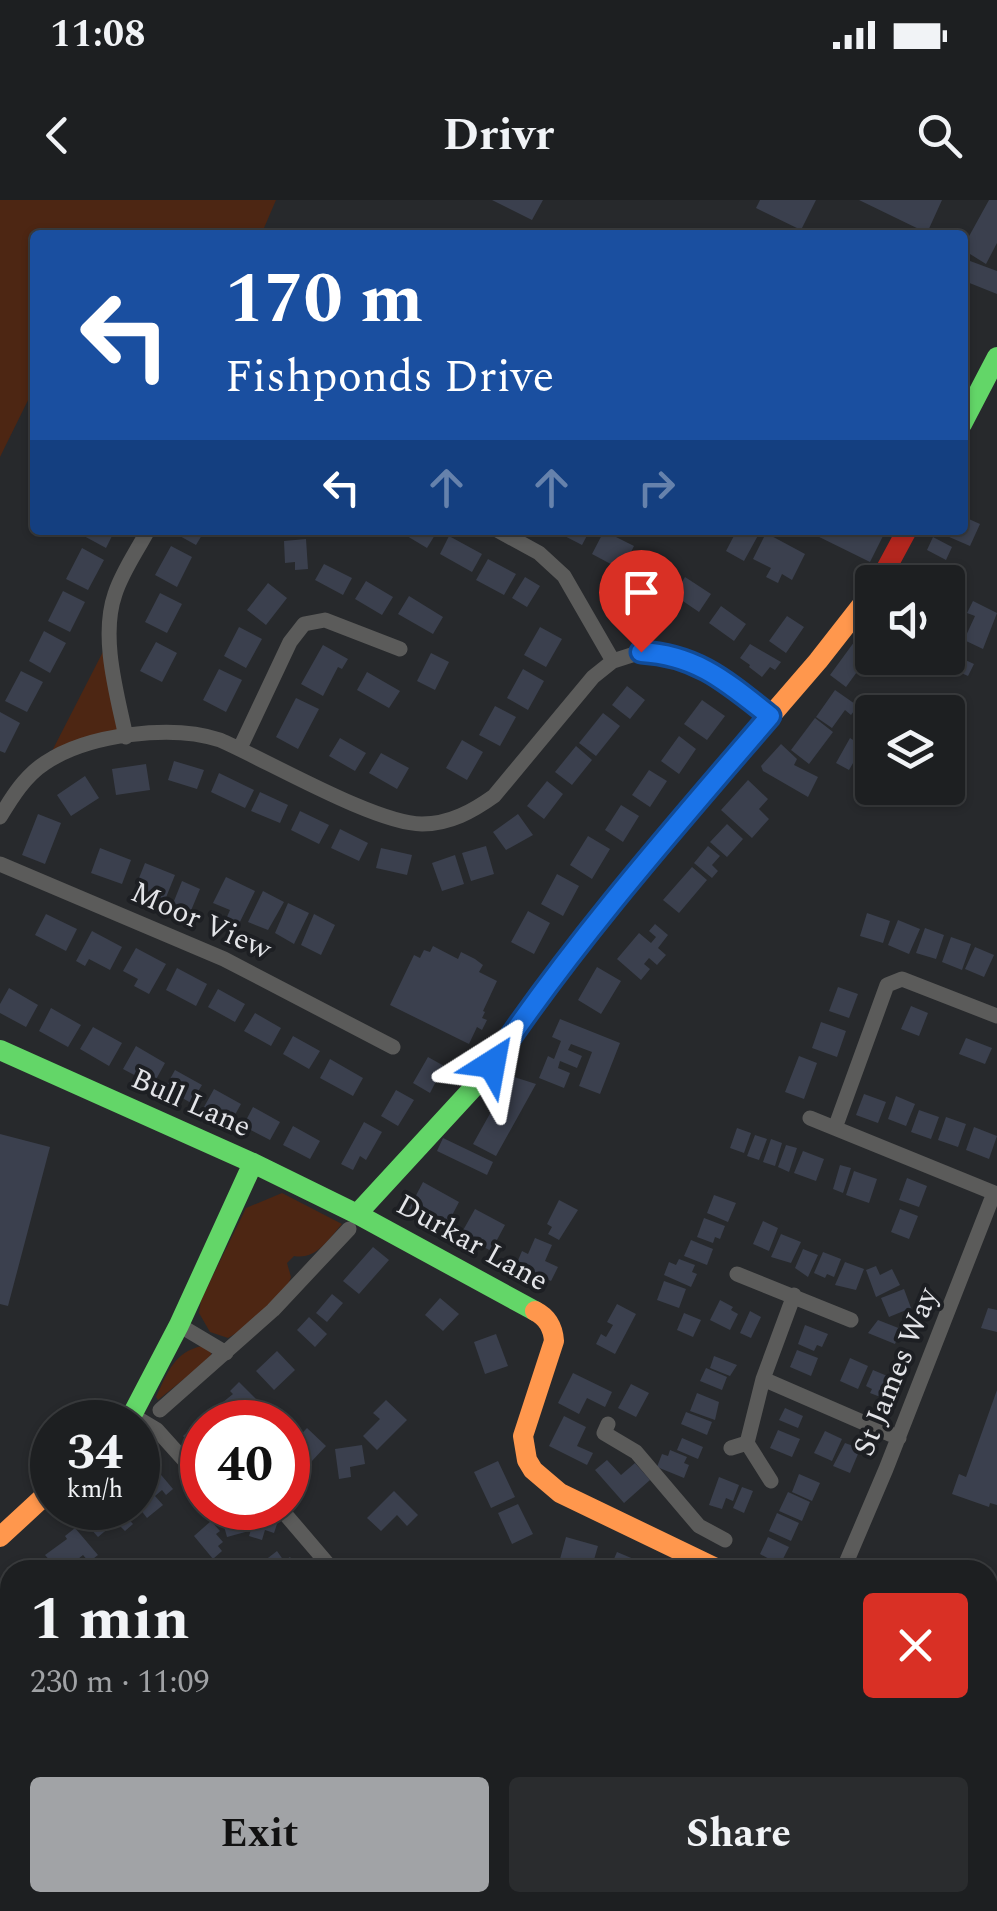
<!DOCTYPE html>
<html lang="en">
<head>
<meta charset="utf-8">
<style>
  body { margin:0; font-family:Spectral,serif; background:#2a2c2e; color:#f1f3f6; height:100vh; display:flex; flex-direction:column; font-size:38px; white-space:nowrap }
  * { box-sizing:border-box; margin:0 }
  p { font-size:32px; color:#a0a2a5 }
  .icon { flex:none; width:55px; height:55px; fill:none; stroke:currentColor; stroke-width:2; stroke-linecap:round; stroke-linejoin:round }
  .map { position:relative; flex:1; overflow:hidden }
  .drawer { position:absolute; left:0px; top:1360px; width:998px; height:352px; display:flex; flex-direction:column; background:#1d1f21; border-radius:30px 30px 0 0; box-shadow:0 2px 8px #0004,0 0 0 2px #3b3d3f }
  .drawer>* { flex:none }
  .hud { position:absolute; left:30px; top:30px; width:938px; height:305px; border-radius:10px; box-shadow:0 2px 8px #0004,0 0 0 2px #3b3d3f; background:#1a4fa0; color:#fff; overflow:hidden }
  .controls { position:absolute; left:855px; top:365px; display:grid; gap:20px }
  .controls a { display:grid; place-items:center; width:110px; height:110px; border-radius:10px; background:#1d1f21; box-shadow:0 2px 8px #0004,0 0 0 2px #3b3d3f; font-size:50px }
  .speed { position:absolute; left:30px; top:1200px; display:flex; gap:20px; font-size:50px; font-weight:700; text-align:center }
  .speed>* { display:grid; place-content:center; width:130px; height:130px; border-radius:50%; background:#1d1f21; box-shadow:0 2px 8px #0004,0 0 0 2px #3b3d3f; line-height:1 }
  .speed small { font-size:25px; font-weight:400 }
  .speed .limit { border:15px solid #d22; background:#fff; color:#111 }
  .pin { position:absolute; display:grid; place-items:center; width:85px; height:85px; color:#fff; margin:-102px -42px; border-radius:50% 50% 50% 0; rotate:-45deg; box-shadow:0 0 10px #0007 }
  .pin .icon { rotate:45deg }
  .me { position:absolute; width:110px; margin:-55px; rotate:34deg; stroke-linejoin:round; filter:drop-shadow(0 0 8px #0008) }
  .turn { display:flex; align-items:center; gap:35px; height:210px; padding:0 30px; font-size:45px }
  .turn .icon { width:130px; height:130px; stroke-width:2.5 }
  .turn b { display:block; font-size:70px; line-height:85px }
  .lanes { display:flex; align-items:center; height:95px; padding:0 30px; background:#0003; justify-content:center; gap:50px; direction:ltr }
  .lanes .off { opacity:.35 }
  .round { display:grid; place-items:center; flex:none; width:105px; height:105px; border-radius:10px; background:#2a2c2e }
  .head { display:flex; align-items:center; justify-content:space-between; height:170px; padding:0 30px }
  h1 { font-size:60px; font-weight:700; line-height:75px }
  .button { display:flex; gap:20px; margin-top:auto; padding:20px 30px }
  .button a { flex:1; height:115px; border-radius:10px; background:#a1a3a6; color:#111; font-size:40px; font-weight:700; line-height:115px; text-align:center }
  .button a+a { background:#2a2c2e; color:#f1f3f6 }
  .status { display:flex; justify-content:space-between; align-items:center; height:70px; padding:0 50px; background:#1d1f21; direction:ltr }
  .status svg { height:28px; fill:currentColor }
  header { display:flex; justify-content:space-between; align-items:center; height:130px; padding:0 30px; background:#1d1f21; font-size:45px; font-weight:700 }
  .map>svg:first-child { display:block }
</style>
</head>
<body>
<div class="status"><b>11:08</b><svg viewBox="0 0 49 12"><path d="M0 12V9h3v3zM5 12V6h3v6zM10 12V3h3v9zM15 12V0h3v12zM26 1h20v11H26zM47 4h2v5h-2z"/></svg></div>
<header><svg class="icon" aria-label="back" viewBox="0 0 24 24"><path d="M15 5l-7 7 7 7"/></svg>Drivr<svg class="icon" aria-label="search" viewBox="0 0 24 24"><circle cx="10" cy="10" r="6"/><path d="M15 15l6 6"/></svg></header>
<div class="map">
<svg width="997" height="1711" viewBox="0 0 997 1711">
  <rect width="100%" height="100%" fill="#27292c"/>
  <path fill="#4d2613" d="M 0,0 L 276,0 L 261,35 L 125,35 L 113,29 L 110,35 L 35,35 L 35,186 L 0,257 Z
    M 109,440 L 123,534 L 49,557 Z
    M 282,993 L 342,1024 C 328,1040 316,1060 294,1056 L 287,1063 L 291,1077 L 288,1085 L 245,1128 L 228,1138 L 210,1132 L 199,1113 L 201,1100 L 246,1008 Z
    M 202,1146 L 212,1151 L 210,1158 L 158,1200 L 156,1197 C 168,1172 174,1152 202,1146 Z
    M 0,1622 L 10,1632 L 10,1702 L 51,1703 L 35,1711 L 0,1711 Z"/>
  <path fill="#3b404e" d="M 492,0 L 543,0 L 532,20 Z
    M 760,0 L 816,0 L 801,30 L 756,8 Z
    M 859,0 L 942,0 L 927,33 Z
    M 989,0 L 997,0 L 997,43 L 986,64 L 962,49 Z
    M 962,58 L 997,71 L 997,94 L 962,80 Z
    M 962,316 L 980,324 L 970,346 L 933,330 L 962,330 Z
    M 87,330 L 115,330 L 106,348 L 84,336 Z
    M 180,330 L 205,330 L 196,345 L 178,335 Z
    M 397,330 L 438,330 L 427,348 Z
    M 553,330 L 590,330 L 582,345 Z
    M 737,330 L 761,330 L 744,361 L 726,351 Z
    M 805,330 L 886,330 L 870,362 Z
    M 604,331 L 634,346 L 622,370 L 592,354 Z
    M 766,333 L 805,354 L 792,380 L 782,374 L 778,383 L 766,377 L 771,368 L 753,359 Z
    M 449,336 L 482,354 L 472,372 L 440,354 Z
    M 933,337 L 952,347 L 946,360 L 927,350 Z
    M 306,339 L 308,369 L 295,370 L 295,362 L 285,363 L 284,341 Z
    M 171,346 L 192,357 L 177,387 L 155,375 Z
    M 82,348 L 104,360 L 88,390 L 66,379 Z
    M 644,357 L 671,371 L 656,398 L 630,384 Z
    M 488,359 L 516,374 L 504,395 L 476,380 Z
    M 324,364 L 352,378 L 343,395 L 315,380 Z
    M 525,377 L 540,386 L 527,407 L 512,398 Z
    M 685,377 L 711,394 L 699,412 L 674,395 Z
    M 366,381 L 393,397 L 382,415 L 355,399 Z
    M 268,383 L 287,398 L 266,425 L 247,410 Z
    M 63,391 L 85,402 L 70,432 L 48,421 Z
    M 160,393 L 182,404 L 167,433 L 145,422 Z
    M 409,396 L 443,417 L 433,434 L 398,414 Z
    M 973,401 L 997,413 L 983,449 L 964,440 L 975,416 L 967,413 Z
    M 721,406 L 746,424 L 734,441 L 709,423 Z
    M 787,416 L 804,427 L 786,453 L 769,441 Z
    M 868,423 L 872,426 L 872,458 L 865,468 L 862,465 L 846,487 L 830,475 Z
    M 239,427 L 262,439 L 246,468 L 224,456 Z
    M 540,427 L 562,439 L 546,467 L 524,455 Z
    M 44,431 L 66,443 L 50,473 L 29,461 Z
    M 156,442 L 177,453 L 162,482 L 140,471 Z
    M 750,444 L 781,462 L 775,470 L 770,467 L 762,477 L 749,467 L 750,465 L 740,458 Z
    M 323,445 L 348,459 L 342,469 L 338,467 L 323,496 L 301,484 Z
    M 948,452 L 974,464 L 968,476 L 939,463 L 942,458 L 948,458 Z
    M 431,453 L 449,462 L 435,490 L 417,481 Z
    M 219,469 L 242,480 L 226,512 L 203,500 Z
    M 523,469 L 544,481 L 528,510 L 507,498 Z
    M 21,471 L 43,482 L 27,512 L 5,501 Z
    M 367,472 L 400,491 L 389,508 L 357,490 Z
    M 627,486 L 645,500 L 630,519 L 612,505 Z
    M 835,490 L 858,506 L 851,515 L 845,510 L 832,528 L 816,517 Z
    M 296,498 L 319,509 L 298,549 L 276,537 Z
    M 702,500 L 725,516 L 707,540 L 684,524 Z
    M 495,506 L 516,517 L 500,546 L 479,535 Z
    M 0,512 L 20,523 L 5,553 L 0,551 Z
    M 603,513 L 620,526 L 596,556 L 579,543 Z
    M 815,518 L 833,532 L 809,564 L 791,550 Z
    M 679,536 L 696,549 L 679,574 L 661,561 Z
    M 340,538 L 366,553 L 355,571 L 329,556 Z
    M 850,538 L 872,552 L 867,564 L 856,558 L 849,570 L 836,563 Z
    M 462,540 L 483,552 L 467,580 L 446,568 Z
    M 781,544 L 797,559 L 794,565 L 818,577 L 808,597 L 763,571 L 761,566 Z
    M 576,546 L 592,560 L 572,585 L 555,572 Z
    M 381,553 L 409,568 L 397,589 L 369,573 Z
    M 174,561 L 204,570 L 197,589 L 168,580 Z
    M 146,564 L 150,590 L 116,595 L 112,569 Z
    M 649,570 L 667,581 L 650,607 L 632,595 Z
    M 219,573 L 254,590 L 245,608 L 211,592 Z
    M 85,576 L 99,598 L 71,616 L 57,595 Z
    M 748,580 L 768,599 L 759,609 L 769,619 L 752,638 L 721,610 Z
    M 547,581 L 563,594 L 544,619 L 527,606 Z
    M 260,592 L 288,605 L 280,623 L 251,611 Z
    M 621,605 L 639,616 L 623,642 L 605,630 Z
    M 300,611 L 329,625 L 319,644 L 291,630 Z
    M 38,614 L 61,623 L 45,664 L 22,655 Z
    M 518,614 L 533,635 L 506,650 L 493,632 Z
    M 727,624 L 743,639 L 727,657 L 710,642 Z
    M 340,629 L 368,643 L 359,661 L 331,648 Z
    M 588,636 L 610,649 L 592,679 L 570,665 Z
    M 486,646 L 494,674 L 471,681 L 462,653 Z
    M 708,646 L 720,656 L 712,665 L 718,671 L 712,678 L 694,663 Z
    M 100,648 L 131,660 L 122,684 L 91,673 Z
    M 381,648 L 412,655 L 407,675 L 376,668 Z
    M 455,655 L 464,684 L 442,691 L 432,663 Z
    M 145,663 L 175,675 L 165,700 L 135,688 Z
    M 692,667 L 707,680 L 679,713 L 663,700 Z
    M 557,674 L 579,686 L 563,716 L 541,704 Z
    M 226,677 L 255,691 L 235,732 L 223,726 L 230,710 L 213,703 Z
    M 182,681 L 200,689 L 190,713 L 172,706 Z
    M 263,691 L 284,702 L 268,730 L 248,722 Z
    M 288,703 L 309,713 L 294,744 L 275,733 Z
    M 528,711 L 550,723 L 534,754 L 511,742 Z
    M 867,713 L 890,721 L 883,743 L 860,736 Z
    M 46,714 L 77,729 L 66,751 L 35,735 Z
    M 314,714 L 335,725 L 321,755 L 301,745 Z
    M 898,720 L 920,729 L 909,754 L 888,745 Z
    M 655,724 L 668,735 L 658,748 L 666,755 L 657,765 L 649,758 L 644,764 L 650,769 L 641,780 L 617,759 L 639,733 L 651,743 L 656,737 L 649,731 Z
    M 925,728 L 944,735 L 936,759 L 916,753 Z
    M 92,731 L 122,747 L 110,770 L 89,759 L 85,766 L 76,761 Z
    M 951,737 L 971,744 L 962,770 L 942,762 Z
    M 433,746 L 458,759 L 461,752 L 475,759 L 483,765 L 479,772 L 497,781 L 483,811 L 485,812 L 482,818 L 487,820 L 482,830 L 477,827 L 469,844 L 390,805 L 414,755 L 420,758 L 424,750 L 430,752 Z
    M 975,747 L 994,755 L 984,777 L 965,769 Z
    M 136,748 L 166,764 L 149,794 L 134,786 L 138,779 L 123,771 Z
    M 597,767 L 621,781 L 601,814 L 578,800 Z
    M 177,768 L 207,784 L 196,806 L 166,790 Z
    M 838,787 L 858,794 L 849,818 L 829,811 Z
    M 9,788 L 38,805 L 26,827 L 0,813 L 0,804 Z
    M 218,789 L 245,804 L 235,822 L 208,807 Z
    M 911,806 L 928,813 L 919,836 L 901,829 Z
    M 51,808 L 81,825 L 68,847 L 39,831 Z
    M 255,813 L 281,828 L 271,846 L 244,831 Z
    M 560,819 L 620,843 L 600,894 L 579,886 L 592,852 L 571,844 L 568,850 L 582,856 L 577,868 L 560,861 L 558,868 L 570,873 L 564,888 L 539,878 L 548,856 L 554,859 L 561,841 L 552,837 Z
    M 821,822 L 846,831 L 837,857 L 812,848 Z
    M 93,827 L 122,843 L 109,866 L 80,849 Z
    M 293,836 L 320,851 L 309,869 L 283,854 Z
    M 966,838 L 992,848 L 985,864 L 959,854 Z
    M 136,846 L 165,863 L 153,885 L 123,869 Z
    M 799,856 L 817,863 L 804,899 L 785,892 Z
    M 428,857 L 444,866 L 430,893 L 413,883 Z
    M 330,859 L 363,878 L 353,896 L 320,878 Z
    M 175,870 L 202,885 L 191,903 L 165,888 Z
    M 511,876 L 536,884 L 496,956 L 473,944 Z
    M 214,889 L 241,904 L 231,922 L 204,907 Z
    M 396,890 L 414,900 L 398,926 L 381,916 Z
    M 864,894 L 886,902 L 878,923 L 856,915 Z
    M 896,896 L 915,904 L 906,926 L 888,919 Z
    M 253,907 L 280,922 L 270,940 L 243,926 Z
    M 919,910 L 939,917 L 931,939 L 911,932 Z
    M 946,917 L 966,924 L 958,947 L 938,940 Z
    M 364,922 L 382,932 L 366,960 L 360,956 L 353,970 L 341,964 Z
    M 293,926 L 320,941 L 310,959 L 283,945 Z
    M 974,927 L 997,936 L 989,959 L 966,950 Z
    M 737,928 L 751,933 L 744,953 L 730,948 Z
    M 0,934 L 50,947 L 8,1106 L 0,1104 Z
    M 755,935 L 767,939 L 759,960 L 747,956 Z
    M 443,938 L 493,962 L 487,975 L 437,951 Z
    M 771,939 L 782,943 L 775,966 L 763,962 Z
    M 786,945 L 797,948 L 789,972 L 778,967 Z
    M 803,951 L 824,959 L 816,981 L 794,973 Z
    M 840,965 L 851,968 L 843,993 L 833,989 Z
    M 854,971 L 877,979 L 869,1003 L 846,995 Z
    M 907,978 L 927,986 L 919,1007 L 899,1000 Z
    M 423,982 L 459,1002 L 445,1029 L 409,1009 Z
    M 714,995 L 736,1003 L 728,1022 L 707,1013 Z
    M 559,1000 L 578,1010 L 559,1040 L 548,1034 L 552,1027 L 547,1024 Z
    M 475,1009 L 505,1025 L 491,1051 L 461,1034 Z
    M 900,1009 L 918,1016 L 909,1039 L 891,1032 Z
    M 704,1018 L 725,1026 L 720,1039 L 715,1037 L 713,1043 L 697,1037 Z
    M 763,1021 L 778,1028 L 769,1051 L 753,1044 Z
    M 781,1034 L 801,1042 L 791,1063 L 771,1057 Z
    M 535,1038 L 552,1045 L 545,1061 L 558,1067 L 551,1081 L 516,1065 L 522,1051 L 528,1054 Z
    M 691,1040 L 713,1049 L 707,1065 L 684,1056 Z
    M 373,1047 L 389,1060 L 359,1094 L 343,1081 Z
    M 803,1049 L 818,1055 L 808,1077 L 795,1068 Z
    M 823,1052 L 841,1059 L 834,1077 L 827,1074 L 825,1078 L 814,1073 Z
    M 679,1059 L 695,1065 L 692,1072 L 697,1074 L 691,1087 L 664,1075 L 669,1062 L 676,1065 Z
    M 845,1062 L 864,1069 L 856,1090 L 835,1085 Z
    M 876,1066 L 880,1075 L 892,1069 L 900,1085 L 876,1097 L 866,1070 Z
    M 664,1081 L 686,1089 L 679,1108 L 657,1100 Z
    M 904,1089 L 911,1108 L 889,1117 L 881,1098 Z
    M 332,1094 L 343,1103 L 327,1122 L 316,1113 Z
    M 440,1098 L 459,1114 L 443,1131 L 425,1115 Z
    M 720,1100 L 733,1107 L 731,1110 L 738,1114 L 730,1130 L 710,1120 Z
    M 617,1104 L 636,1114 L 615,1154 L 596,1144 L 601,1134 L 606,1137 L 613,1125 L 607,1122 Z
    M 988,1108 L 997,1110 L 997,1132 L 981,1128 Z
    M 750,1111 L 761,1117 L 751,1138 L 740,1133 Z
    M 684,1113 L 701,1120 L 693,1137 L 677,1130 Z
    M 309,1117 L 327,1134 L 315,1147 L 297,1130 Z
    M 878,1120 L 901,1129 L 895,1144 L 868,1133 Z
    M 805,1125 L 828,1134 L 822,1147 L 817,1145 L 814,1151 L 798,1144 Z
    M 496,1134 L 508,1166 L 485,1174 L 474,1142 Z
    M 797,1150 L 818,1158 L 811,1176 L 790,1167 Z
    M 277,1151 L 295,1170 L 274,1190 L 256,1171 Z
    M 714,1156 L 737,1165 L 730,1176 L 710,1168 Z
    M 850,1158 L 868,1166 L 858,1189 L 840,1181 Z
    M 706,1168 L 727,1177 L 722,1190 L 700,1181 Z
    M 873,1170 L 892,1178 L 883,1198 L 870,1193 L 872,1189 L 866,1186 Z
    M 573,1173 L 612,1192 L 605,1207 L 587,1198 L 579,1214 L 558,1203 Z
    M 239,1182 L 259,1202 L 239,1222 L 223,1222 L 212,1211 L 233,1194 L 230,1191 Z
    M 631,1184 L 649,1193 L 636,1217 L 618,1208 Z
    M 997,1190 L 997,1305 L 990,1303 L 989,1307 L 952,1294 L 959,1274 L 966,1277 Z
    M 697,1193 L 719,1202 L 715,1220 L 690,1211 Z
    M 386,1200 L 407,1220 L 377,1250 L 363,1236 L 380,1219 L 373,1213 Z
    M 785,1208 L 803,1216 L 798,1228 L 779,1220 Z
    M 686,1212 L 712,1222 L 707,1235 L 681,1224 Z
    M 564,1216 L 586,1227 L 577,1246 L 593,1253 L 587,1265 L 549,1246 Z
    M 202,1219 L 202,1251 L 199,1254 L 183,1236 Z
    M 307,1228 L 326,1246 L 311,1262 L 292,1244 Z
    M 778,1230 L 800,1239 L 792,1257 L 770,1248 Z
    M 825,1231 L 842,1239 L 832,1261 L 814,1253 Z
    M 682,1238 L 703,1247 L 698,1259 L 677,1250 Z
    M 845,1243 L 856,1247 L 854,1252 L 858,1254 L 850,1273 L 833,1266 Z
    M 362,1245 L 365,1264 L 350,1267 L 351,1277 L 339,1279 L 335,1249 Z
    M 670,1250 L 687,1257 L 684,1263 L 689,1265 L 684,1278 L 657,1267 L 662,1254 L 668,1256 Z
    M 607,1260 L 621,1275 L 635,1263 L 650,1280 L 624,1303 L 595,1270 Z
    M 498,1261 L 515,1297 L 491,1308 L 474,1272 Z
    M 151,1263 L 173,1289 L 166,1295 L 162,1290 L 155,1296 L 163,1305 L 147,1318 L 140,1309 L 135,1313 L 131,1308 L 138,1308 L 138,1279 Z
    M 799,1274 L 820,1283 L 812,1301 L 792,1292 Z
    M 719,1277 L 739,1285 L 733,1301 L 726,1298 L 722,1309 L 709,1305 Z
    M 742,1287 L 753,1291 L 744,1313 L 733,1308 Z
    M 394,1291 L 418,1315 L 407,1326 L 397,1315 L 381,1331 L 367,1318 Z
    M 788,1292 L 810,1302 L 802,1321 L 779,1311 Z
    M 518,1304 L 533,1334 L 512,1344 L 498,1313 Z
    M 97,1308 L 119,1308 L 133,1324 L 125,1331 L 116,1322 L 98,1337 L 83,1320 Z
    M 246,1308 L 248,1313 L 244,1314 L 249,1331 L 227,1337 L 222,1319 L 227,1318 L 225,1309 Z
    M 258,1308 L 270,1309 L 268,1315 L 279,1318 L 274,1333 L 265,1330 L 262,1340 L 249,1336 Z
    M 777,1313 L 799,1323 L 791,1341 L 769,1331 Z
    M 211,1321 L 220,1331 L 216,1334 L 223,1342 L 218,1346 L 222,1351 L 213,1359 L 194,1336 Z
    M 75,1328 L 98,1355 L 89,1362 L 83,1355 L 73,1363 L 78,1368 L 75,1370 L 58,1370 L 45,1355 L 67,1339 L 65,1336 Z
    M 566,1337 L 598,1346 L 591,1370 L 574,1369 L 575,1363 L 560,1359 Z
    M 768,1337 L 789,1347 L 780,1365 L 760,1354 Z
    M 277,1351 L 284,1361 L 290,1357 L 295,1364 L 287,1370 L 257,1370 L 255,1368 Z
    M 617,1352 L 648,1365 L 646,1370 L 609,1370 Z
    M 0,1397 L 10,1409 L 10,1425 L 0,1434 Z"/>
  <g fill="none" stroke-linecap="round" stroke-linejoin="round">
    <path stroke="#5b5b5a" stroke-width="15" d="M 497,330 L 539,353 L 564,376 L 613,461
      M 126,537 C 117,494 100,437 115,394 C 122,372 137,351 148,330
      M 240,548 L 290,442 L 304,424 L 325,420 L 400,449
      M 0,617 C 12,597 25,576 45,563 C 88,534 172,524 220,540 C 268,561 376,624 422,624 C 450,624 473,611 494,596 L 593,477 L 613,461 L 641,452 L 665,453 L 694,462 L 770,516
      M 0,664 L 224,759 L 393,847
      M 810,918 L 997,994
      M 835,928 L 887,785 L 902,779 L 997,816
      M 737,1074 L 851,1120
      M 179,1125 L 226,1153
      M 763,1179 L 899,1238
      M 160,1210 L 273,1110 L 349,1029
      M 132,1215 L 157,1230 L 202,1280
      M 608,1224 L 604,1233 L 636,1252 L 699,1326 L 725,1340
      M 747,1243 L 763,1179 L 794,1095
      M 731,1248 L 747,1243 L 771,1281
      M 280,1308 L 333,1370
      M 843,1370 L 886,1269 L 994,993"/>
    <path stroke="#63d668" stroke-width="20" d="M 962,224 L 997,157
      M 0,850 L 253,963 L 357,1014 L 535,1111
      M 357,1014 L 485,875 L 542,790 L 649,656 L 724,570
      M 124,1222 L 132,1215 L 179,1125 L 253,963
      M 988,1467 L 997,1470"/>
    <path stroke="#ff974d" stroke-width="20" d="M 724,570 L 818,461 L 872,392
      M 535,1111 C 547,1117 553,1127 554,1141 L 523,1236 L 527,1260 L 533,1270 L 560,1293 L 720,1370
      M 0,1337 L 52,1289"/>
    <path stroke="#b3261e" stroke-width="20" d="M 879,382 L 907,330"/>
  </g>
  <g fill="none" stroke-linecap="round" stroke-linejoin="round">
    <defs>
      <path id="route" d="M 492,864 C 575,740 673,629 770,516 C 727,482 697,455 641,452"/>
    </defs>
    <use href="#route" stroke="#114b97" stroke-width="25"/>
    <use href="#route" stroke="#1a73e8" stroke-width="18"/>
  </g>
  <g text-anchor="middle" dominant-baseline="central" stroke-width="8" stroke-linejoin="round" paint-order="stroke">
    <g font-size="30" fill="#e3e4e8" stroke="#1d1f23">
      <text transform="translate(201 721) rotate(24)">Moor View</text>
      <text transform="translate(191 903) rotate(24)">Bull Lane</text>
      <text transform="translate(472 1043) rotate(29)">Durkar Lane</text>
      <text transform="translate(896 1172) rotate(-68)">St James Way</text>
    </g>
  </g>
</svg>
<div class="controls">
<a><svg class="icon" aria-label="sound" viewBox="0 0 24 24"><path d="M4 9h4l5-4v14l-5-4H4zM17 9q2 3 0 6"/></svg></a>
<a><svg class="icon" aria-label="layers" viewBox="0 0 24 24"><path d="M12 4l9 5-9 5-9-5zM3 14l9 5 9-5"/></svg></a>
</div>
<div class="speed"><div>34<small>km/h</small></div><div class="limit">40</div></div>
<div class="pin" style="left:641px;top:452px;background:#d93025"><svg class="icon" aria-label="arrive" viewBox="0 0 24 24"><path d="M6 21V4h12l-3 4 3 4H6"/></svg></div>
<svg class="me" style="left:492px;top:864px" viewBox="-20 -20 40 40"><path d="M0-17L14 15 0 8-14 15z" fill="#1a73e8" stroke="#fff" stroke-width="4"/></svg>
<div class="hud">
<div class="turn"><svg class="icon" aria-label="left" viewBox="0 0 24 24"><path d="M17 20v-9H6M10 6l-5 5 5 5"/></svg><div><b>170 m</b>Fishponds Drive</div></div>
<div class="lanes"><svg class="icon" aria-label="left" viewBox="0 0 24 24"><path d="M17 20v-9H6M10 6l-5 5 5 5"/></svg><svg class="icon off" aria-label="ahead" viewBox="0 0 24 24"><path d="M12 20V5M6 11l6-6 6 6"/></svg><svg class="icon off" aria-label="ahead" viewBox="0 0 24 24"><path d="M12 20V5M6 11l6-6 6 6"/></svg><svg class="icon off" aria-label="right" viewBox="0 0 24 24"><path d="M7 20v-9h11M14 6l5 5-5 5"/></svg></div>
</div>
<section class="drawer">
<div class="head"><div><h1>1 min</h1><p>230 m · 11:09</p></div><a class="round" style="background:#d93025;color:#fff"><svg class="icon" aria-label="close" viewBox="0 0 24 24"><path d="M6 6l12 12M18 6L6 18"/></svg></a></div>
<div class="button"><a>Exit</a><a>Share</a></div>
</section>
</div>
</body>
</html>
